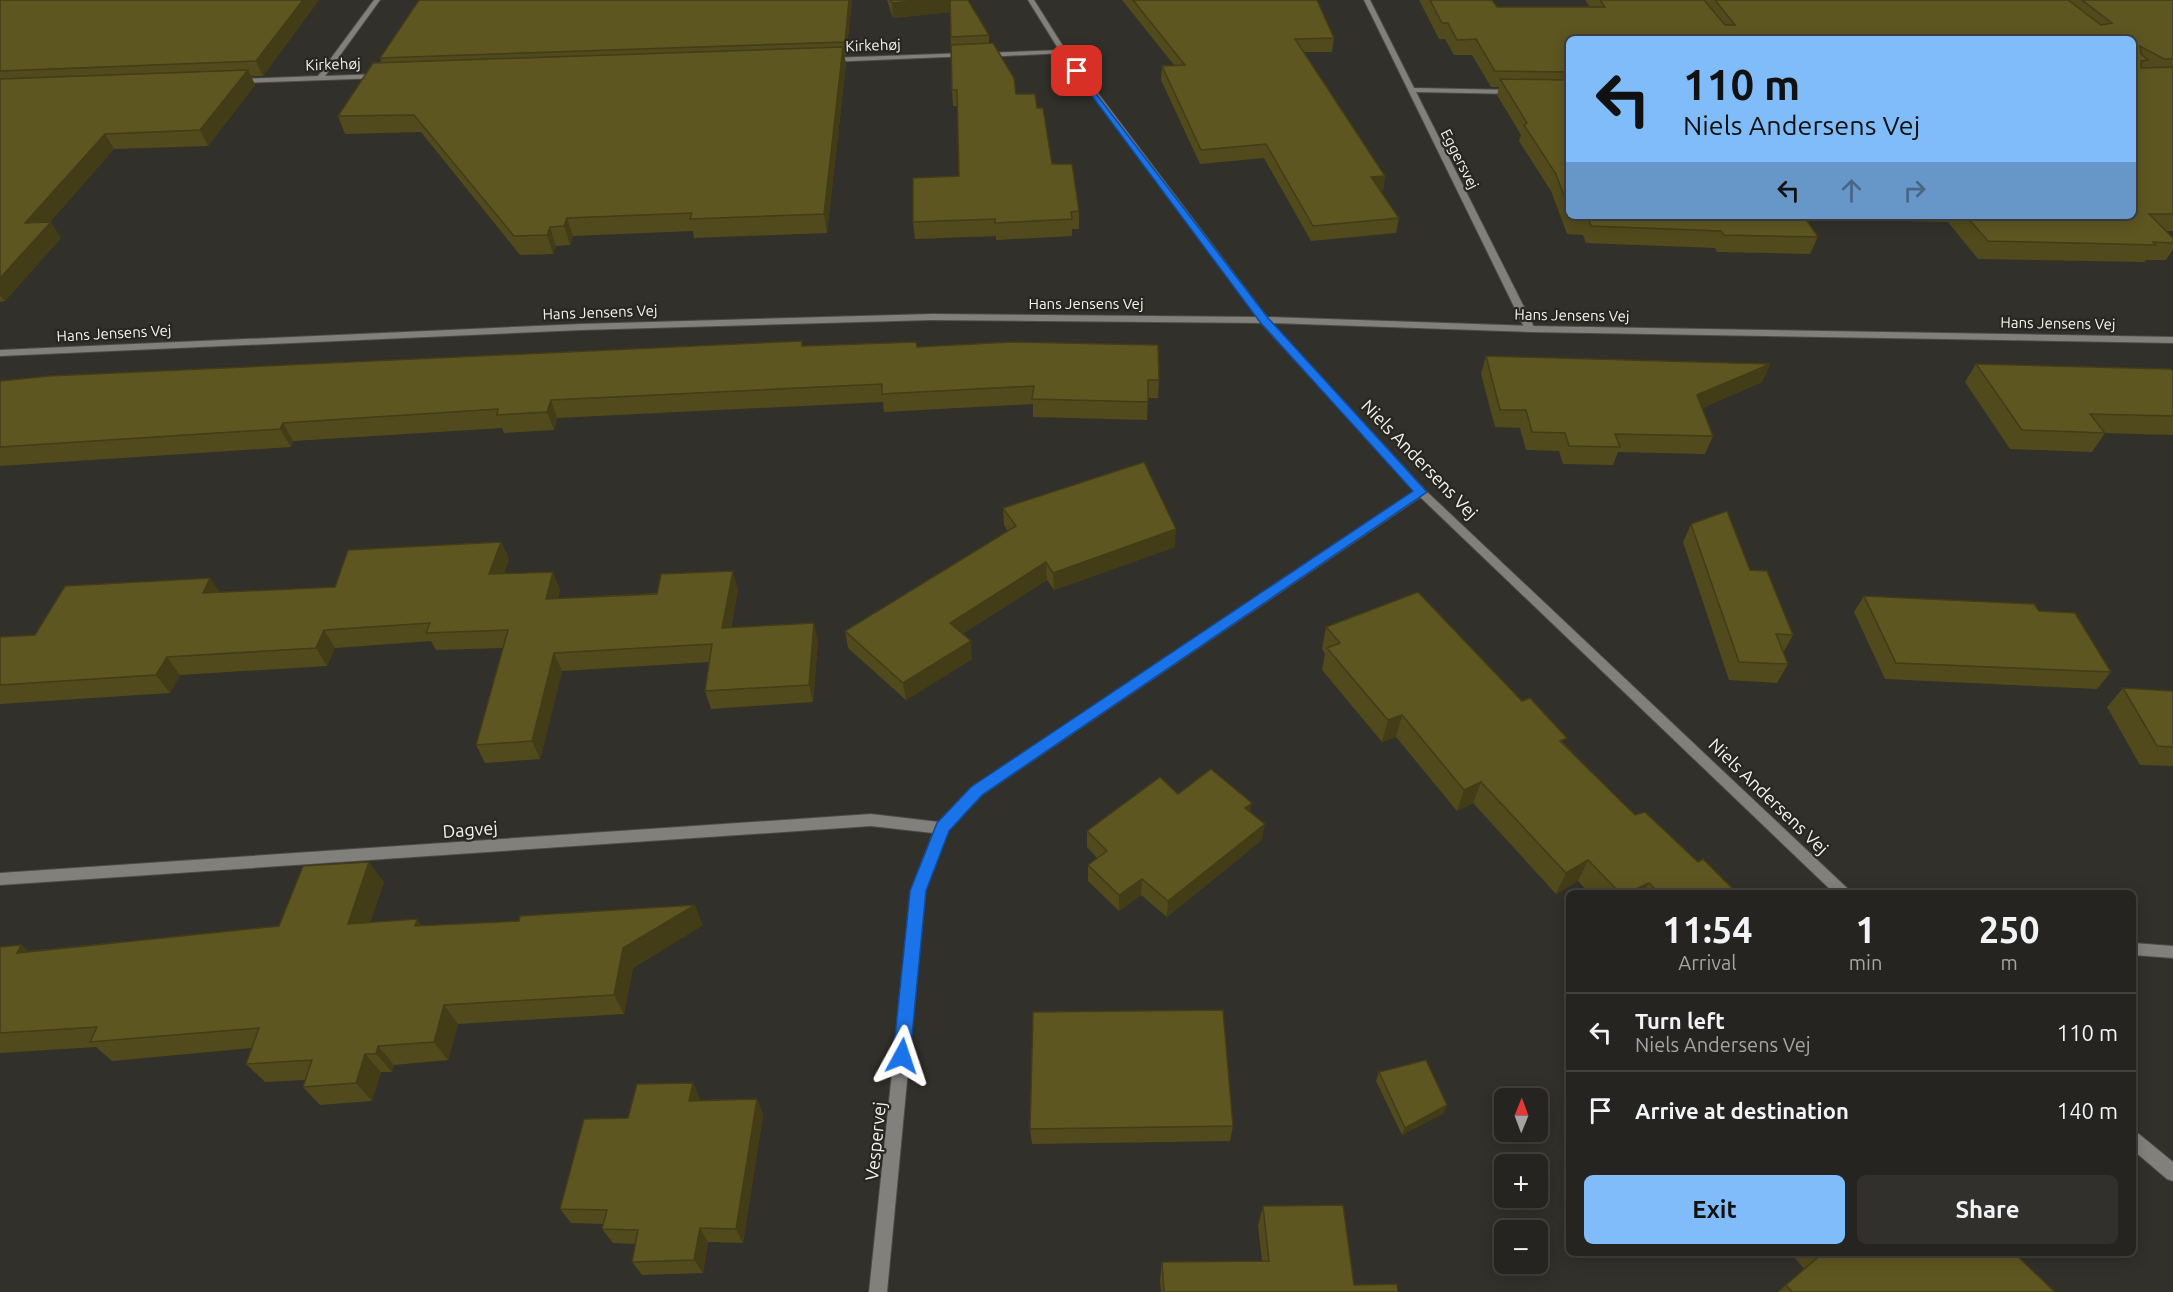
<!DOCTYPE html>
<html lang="en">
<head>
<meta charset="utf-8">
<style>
  body { margin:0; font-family:Ubuntu,sans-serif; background:#31302d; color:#f1f3f6; height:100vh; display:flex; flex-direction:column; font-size:22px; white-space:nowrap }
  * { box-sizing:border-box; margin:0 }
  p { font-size:20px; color:#a3a4a5 }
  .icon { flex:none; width:33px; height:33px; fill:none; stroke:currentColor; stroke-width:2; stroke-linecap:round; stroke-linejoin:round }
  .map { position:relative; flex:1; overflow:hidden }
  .drawer { position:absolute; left:1566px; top:890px; width:570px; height:366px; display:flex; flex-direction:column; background:#252420; border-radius:9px; box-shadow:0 3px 15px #0003,0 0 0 2px #42413e }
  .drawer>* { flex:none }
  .banner { position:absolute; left:1566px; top:36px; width:570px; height:183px; border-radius:9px; box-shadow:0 3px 15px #0003,0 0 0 2px #42413e; background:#81bcfa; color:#111; overflow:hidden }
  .needle { width:39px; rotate:1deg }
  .buttons { position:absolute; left:1494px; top:1088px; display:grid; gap:12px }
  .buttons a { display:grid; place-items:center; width:54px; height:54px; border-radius:9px; background:#252420; box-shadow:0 3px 15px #0003,0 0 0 2px #42413e; font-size:30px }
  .pin { position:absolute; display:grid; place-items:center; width:51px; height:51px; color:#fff; margin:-26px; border-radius:12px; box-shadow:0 3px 9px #0006 }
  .me { position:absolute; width:66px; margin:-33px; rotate:5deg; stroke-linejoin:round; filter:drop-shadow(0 0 4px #0008) }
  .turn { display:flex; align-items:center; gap:21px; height:126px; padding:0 18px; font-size:27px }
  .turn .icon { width:78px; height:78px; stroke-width:2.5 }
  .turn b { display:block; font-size:42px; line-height:51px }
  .lanes { display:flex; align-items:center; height:57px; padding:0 18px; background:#0003; justify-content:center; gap:30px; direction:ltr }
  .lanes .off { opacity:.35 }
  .eta { display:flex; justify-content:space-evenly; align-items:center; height:102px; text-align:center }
  .eta b { font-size:36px; font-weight:700; line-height:42px }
  .cta { display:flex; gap:12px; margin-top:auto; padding:12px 18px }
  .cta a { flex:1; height:69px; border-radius:9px; background:#81bcfa; color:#111; font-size:24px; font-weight:700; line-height:69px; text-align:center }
  .cta a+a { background:#31302d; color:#f1f3f6 }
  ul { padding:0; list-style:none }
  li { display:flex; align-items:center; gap:18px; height:78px; padding:0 18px; border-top:2px solid #42413e }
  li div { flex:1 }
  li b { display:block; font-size:22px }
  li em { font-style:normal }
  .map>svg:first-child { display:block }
</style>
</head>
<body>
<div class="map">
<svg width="2173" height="1292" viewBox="0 0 2173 1292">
  <rect width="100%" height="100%" fill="#31302a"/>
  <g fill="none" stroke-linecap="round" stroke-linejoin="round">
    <defs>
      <path id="minor" d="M 374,0 L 380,0 L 325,76 L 380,74 L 384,76 L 383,78 L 238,83 L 234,81 L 238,79 L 318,76 Z
        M 1364,0 L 1370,0 L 1414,88 L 1514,90 L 1518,92 L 1514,94 L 1416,92 L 1535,329 L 1533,331 L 1530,332 L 1525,329 Z
        M 1063,50 L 1066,52 L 1065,53 L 985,57 L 982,55 L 985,53 Z
        M 967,53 L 969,54 L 969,56 L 829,62 L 825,60 L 829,58 Z
        M 1421,489 L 1425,490 L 1426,492 L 1425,494 L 982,795 L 948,831 L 925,891 L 887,1292 L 869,1292 L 911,891 L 933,833 L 871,826 L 0,885 L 0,873 L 871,814 L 939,822 L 972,787 Z
        M 2133,943 L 2173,946 L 2173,958 L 2133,955 Z"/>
      <path id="tertiary" d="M 1028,0 L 1034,0 L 1066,51 L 1267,317 L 1530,326 L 2173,337 L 2173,343 L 1530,332 L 1272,323 L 1425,490 L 1847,888 L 1849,892 L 1833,892 L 1417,494 L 1261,323 L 932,320 L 581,330 L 0,356 L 0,350 L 581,324 L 932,314 L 1257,317 L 1061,53 Z
        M 2133,1132 L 2139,1134 L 2173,1162 L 2173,1181 L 2167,1179 L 2133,1150 Z"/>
    </defs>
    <use href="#minor" stroke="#4c4b46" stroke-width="2"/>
    <use href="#tertiary" stroke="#4c4b46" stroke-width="2"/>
    <use href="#minor" fill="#81807d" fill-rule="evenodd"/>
    <use href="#tertiary" fill="#81807d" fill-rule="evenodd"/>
  </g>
  <path fill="#514a1c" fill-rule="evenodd" d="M 0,0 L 319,0 L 263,76 L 251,76 L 255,85 L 208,146 L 114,149 L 50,222 L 61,238 L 5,301 L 0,302 Z
    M 419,0 L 852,0 L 846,55 L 844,55 L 846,64 L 827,233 L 694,238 L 693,231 L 573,236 L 570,245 L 556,246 L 553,254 L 520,255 L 421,132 L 345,134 L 338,116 L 382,63 L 380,58 Z
    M 887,0 L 968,0 L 989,35 L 989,43 L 1016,94 L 1037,108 L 1052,164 L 1079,211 L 1079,229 L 1072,229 L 1072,236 L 996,240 L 996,236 L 915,239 L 913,222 L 959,176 L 957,106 L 953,106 L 952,90 L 950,12 L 893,18 Z
    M 1122,0 L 1317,0 L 1334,38 L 1332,52 L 1304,52 L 1385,176 L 1383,191 L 1380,191 L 1399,218 L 1396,233 L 1311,241 L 1264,158 L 1200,164 L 1161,80 L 1162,66 L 1174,65 Z
    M 1419,0 L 1492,0 L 1497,7 L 1590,7 L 1585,0 L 2173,0 L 2173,231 L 2166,231 L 2173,238 L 2173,249 L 2166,260 L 2146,260 L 2144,262 L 1978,259 L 1948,222 L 1810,219 L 1808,223 L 1818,237 L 1810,254 L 1717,252 L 1715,248 L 1586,243 L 1583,235 L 1567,234 L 1551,191 L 1519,141 L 1521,135 L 1497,95 L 1499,87 L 1491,87 L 1472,55 L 1454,55 L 1445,39 L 1439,39 ZM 1569,39 L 2133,216 L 1569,216 Z
    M 803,346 L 917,347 L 1159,380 L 1158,398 L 1148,398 L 1147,420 L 1033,417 L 1033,404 L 884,412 L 883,402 L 557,418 L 554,430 L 504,433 L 502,428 L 293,441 L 291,447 L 0,466 L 0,381 Z
    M 1486,356 L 1770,364 L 1762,382 L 1702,408 L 1713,436 L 1705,454 L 1618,452 L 1613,465 L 1563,464 L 1559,451 L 1526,450 L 1520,428 L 1495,427 L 1481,374 Z
    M 1976,364 L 2173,371 L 2173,435 L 2105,433 L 2092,452 L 2010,449 L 1965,382 Z
    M 1003,508 L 1175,547 L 1054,590 L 1047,580 L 962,634 L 972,659 L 906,700 L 848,648 L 845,631 L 1008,531 L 1004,525 Z
    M 1691,524 L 1750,570 L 1793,635 L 1783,653 L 1788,664 L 1777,683 L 1729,680 L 1683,542 Z
    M 501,542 L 509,559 L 504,573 L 560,589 L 558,598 L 738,589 L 731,628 L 818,641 L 813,702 L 711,709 L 705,691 L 709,662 L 562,671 L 540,759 L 485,763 L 476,745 L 503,648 L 436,650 L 431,641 L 335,648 L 327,666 L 180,675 L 170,693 L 0,704 L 0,637 L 35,635 L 220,593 L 335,587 Z
    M 1864,596 L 2039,611 L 2111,672 L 2097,689 L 1885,679 L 1854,612 Z
    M 1326,627 L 1522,701 L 1635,815 L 1698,862 L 1736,892 L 1588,892 L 1578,881 L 1556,894 L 1473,803 L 1457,811 L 1396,737 L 1382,742 L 1322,670 L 1325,654 L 1322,649 Z
    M 2123,688 L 2173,691 L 2173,766 L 2140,765 L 2107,707 Z
    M 1178,794 L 1250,812 L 1262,840 L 1167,917 L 1141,895 L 1119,911 L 1088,881 L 1088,865 L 1097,858 L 1087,847 L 1087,831 Z
    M 384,882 L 370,922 L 422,925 L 703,925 L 633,968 L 624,1014 L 458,1024 L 448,1060 L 394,1065 L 392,1072 L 381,1072 L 372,1101 L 320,1105 L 303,1087 L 305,1080 L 265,1082 L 246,1064 L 252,1048 L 112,1061 L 96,1047 L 0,1053 L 0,947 L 21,945 L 28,951 L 279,926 Z
    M 1379,1072 L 1444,1113 L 1402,1135 L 1376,1081 Z
    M 693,1083 L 700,1099 L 700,1100 L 757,1099 L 763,1115 L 743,1243 L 708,1242 L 703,1273 L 642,1275 L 632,1262 L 635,1244 L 613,1243 L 602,1229 L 604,1224 L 571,1223 L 560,1209 L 628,1118 Z
    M 1233,1126 L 1230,1141 L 1032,1144 L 1030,1129 Z
    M 1263,1206 L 1354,1285 L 1398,1292 L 1161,1292 L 1160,1280 L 1162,1262 L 1262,1261 L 1258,1226 Z
    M 1790,1252 L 2013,1252 L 2055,1292 L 1778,1292 L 1804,1269 Z"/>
  <path fill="#423c17" d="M 303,0 L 319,0 L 263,76 L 256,61 Z
    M 849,0 L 852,0 L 852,1 L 846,55 L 845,42 Z
    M 924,0 L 950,0 L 951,12 L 893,18 L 892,3 Z
    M 843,47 L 846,64 L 827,233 L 824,214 Z
    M 248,70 L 255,85 L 208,146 L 200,130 Z
    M 105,134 L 114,149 L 35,239 L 25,223 Z
    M 1385,176 L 1383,191 L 1368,192 L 1371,177 Z
    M 567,218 L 573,236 L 570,245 L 564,226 Z
    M 51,222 L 61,238 L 5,301 L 0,295 L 0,278 Z
    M 550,227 L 556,246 L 553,254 L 547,235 Z
    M 1770,364 L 1762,382 L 1689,413 L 1697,395 Z
    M 551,400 L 557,418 L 554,430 L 547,412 Z
    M 283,423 L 293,441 L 291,447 L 280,429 Z
    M 1176,529 L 1175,547 L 1054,590 L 1053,573 Z
    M 501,542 L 509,559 L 498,592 L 489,574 Z
    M 1046,562 L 1047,580 L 952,640 L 950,623 Z
    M 733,571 L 738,589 L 727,646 L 722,628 Z
    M 553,572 L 560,589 L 553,617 L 546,599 Z
    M 210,578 L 222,595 L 203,593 Z
    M 814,623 L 818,641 L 813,702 L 809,685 Z
    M 324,630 L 335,648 L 327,666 L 316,648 Z
    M 971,641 L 972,659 L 906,700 L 903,683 Z
    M 554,653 L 562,671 L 540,759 L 532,741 Z
    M 167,657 L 180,675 L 170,693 L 156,675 Z
    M 1402,715 L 1396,737 L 1382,742 L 1388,720 Z
    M 1481,782 L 1473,803 L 1457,811 L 1464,790 Z
    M 1252,803 L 1249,819 L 1245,808 Z
    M 1265,824 L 1262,840 L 1167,917 L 1168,901 Z
    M 1588,860 L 1578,881 L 1556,894 L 1566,873 Z
    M 369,862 L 384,882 L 363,944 L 348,924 Z
    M 1142,879 L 1141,895 L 1119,911 L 1119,895 Z
    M 1649,883 L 1643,892 L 1630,892 Z
    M 695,905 L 703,925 L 633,968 L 624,1014 L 614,995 L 623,948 Z
    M 417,919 L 431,939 L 415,926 Z
    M 21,945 L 43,965 L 17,953 Z
    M 444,1005 L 458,1024 L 448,1060 L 434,1042 Z
    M 378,1046 L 394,1065 L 392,1072 L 376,1054 Z
    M 365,1054 L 381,1072 L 372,1101 L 356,1083 Z
    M 693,1083 L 700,1099 L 697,1116 L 689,1101 Z
    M 757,1099 L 763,1115 L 743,1243 L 736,1229 Z
    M 1447,1105 L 1444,1113 L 1402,1135 L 1405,1128 Z
    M 700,1228 L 708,1242 L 703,1273 L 694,1260 Z"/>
  <path fill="#5e5621" stroke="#423c17" stroke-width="1.5" d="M 0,0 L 303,0 L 256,61 L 0,71 Z
    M 419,0 L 849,0 L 845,42 L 380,58 Z
    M 890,0 L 924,0 L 892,3 Z
    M 950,0 L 968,0 L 989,35 L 951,37 Z
    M 1133,0 L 1317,0 L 1334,38 L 1295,39 L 1385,176 L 1371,177 L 1399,218 L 1313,226 L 1266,144 L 1201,150 L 1162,66 L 1185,65 Z
    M 1430,0 L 1492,0 L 1497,7 L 1605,7 L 1600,0 L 1704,0 L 1725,25 L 1735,25 L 1715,0 L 2068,0 L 2101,25 L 2112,23 L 2082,0 L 2173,0 L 2173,59 L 2164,59 L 2140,46 L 2141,54 L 2148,60 L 2141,61 L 2141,68 L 2173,67 L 2173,214 L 2149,214 L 2173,238 L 2173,243 L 2153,242 L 2156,245 L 1988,241 L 1966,216 L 2133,216 L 2133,39 L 1569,39 L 1569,72 L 1495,71 L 1476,39 L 1457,40 L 1448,23 L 1442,23 Z
    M 993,43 L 1014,78 L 1016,94 L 1035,94 L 1037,108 L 1043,108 L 1052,164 L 1072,164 L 1079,211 L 1071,212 L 1072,219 L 995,223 L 995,219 L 913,222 L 913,178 L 959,176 L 957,90 L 952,90 L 951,45 Z
    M 843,47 L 824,214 L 690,219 L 692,213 L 567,218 L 564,226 L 550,227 L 547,235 L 514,236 L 414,115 L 338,116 L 373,63 Z
    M 248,70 L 200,130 L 105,134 L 25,223 L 51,222 L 0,278 L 0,79 Z
    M 1500,79 L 1569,80 L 1569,209 L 1556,174 L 1524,125 L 1527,123 Z
    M 1572,216 L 1804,216 L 1818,237 L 1724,235 L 1721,231 L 1591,226 L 1588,217 L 1572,217 Z
    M 802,341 L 802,346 L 916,342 L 917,347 L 1011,342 L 1158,345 L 1159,380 L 1148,380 L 1148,402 L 1032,399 L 1034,386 L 882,394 L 882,384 L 551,400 L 547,412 L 497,415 L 498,409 L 283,423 L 280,429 L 0,447 L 0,381 L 49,376 Z
    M 1486,356 L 1770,364 L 1697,395 L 1713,436 L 1615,434 L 1620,447 L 1569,446 L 1565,433 L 1532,432 L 1526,410 L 1500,410 Z
    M 1976,364 L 2171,369 L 2173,371 L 2173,416 L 2090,414 L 2105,433 L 2022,430 Z
    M 1144,462 L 1176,529 L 1053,573 L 1046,562 L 950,623 L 971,641 L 903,683 L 845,631 L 1016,526 L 1003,508 Z
    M 1727,511 L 1750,570 L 1767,571 L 1793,635 L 1776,634 L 1788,664 L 1739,662 L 1691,524 Z
    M 501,542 L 489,574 L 553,572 L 546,599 L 657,594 L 661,574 L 733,571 L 722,628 L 814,623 L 809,685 L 705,691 L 712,644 L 554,653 L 532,741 L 476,745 L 508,630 L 426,633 L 430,623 L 324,630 L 316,648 L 167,657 L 156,675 L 0,685 L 0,637 L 35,635 L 65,586 L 210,578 L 203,593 L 335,587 L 348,550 Z
    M 1418,592 L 1522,701 L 1530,698 L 1567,738 L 1560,741 L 1635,815 L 1645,812 L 1698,862 L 1703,859 L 1736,892 L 1658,892 L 1649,883 L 1630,892 L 1619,892 L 1588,860 L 1566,873 L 1481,782 L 1464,790 L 1402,715 L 1388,720 L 1327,648 L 1340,643 L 1326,627 Z
    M 1864,596 L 2034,604 L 2039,611 L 2075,613 L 2111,672 L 1896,663 Z
    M 2123,688 L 2173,691 L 2173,747 L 2157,746 Z
    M 1211,769 L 1252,803 L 1245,808 L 1265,824 L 1168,901 L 1142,879 L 1119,895 L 1088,865 L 1107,851 L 1087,831 L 1160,777 L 1178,794 Z
    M 369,862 L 348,924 L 417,919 L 415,926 L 519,921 L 520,916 L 695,905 L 623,948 L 614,995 L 444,1005 L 434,1042 L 378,1046 L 376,1054 L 365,1054 L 356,1083 L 303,1087 L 312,1060 L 246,1064 L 259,1028 L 90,1042 L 97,1027 L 0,1033 L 0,947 L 21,945 L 17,953 L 279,926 L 303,866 Z
    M 1223,1010 L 1233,1126 L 1030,1129 L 1033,1012 Z
    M 1426,1060 L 1447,1105 L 1405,1128 L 1379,1072 Z
    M 693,1083 L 689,1101 L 757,1099 L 736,1229 L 700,1228 L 694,1260 L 632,1262 L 638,1230 L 602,1229 L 607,1210 L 560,1209 L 584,1119 L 628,1118 L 637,1084 Z
    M 1343,1205 L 1354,1285 L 1397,1284 L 1398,1292 L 1164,1292 L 1162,1262 L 1269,1261 L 1263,1206 Z
    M 1824,1252 L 2013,1252 L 2055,1292 L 1792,1292 L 1786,1285 Z"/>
  <path fill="#1a73e8" stroke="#114b97" stroke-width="1.5" d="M 1077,69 L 1268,318 L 1427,492 L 982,795 L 949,831 L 926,891 L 910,1056 L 908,1062 L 902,1065 L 895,1062 L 893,1056 L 910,891 L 937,823 L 971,787 L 1413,491 L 1260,322 L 1075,73 Z"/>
  <g text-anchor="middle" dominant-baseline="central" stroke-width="4.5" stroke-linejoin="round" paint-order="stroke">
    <g font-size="15" fill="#f4f3ef" stroke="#272720">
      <text transform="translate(873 45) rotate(-2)">Kirkehøj</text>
      <text transform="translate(333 64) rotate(-2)">Kirkehøj</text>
      <text transform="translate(1460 159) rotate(63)">Eggersvej</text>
      <text x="1086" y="303">Hans Jensens Vej</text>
      <text transform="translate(600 312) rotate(-2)">Hans Jensens Vej</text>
      <text transform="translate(1572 315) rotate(1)">Hans Jensens Vej</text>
      <text transform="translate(2058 323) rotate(1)">Hans Jensens Vej</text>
      <text transform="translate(114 333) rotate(-3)">Hans Jensens Vej</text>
    </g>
    <g font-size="18" fill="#f4f3ef" stroke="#272720">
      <text transform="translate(1420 459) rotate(46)">Niels Andersens Vej</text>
      <text transform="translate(1769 796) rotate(44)">Niels Andersens Vej</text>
      <text transform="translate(470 829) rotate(-4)">Dagvej</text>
      <text transform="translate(875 1141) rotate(-84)">Vespervej</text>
    </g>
  </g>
</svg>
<div class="buttons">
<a><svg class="needle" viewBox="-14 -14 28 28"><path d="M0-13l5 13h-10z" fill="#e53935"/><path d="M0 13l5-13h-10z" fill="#a3a4a5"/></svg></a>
<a>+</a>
<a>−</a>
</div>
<div class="pin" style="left:1077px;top:71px;background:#d93025"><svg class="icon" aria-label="arrive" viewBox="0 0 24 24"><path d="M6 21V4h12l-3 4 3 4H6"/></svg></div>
<svg class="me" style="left:902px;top:1056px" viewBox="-20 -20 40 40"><path d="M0-17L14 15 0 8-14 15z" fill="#1a73e8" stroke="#fff" stroke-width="4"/></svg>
<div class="banner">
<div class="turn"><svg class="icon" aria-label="left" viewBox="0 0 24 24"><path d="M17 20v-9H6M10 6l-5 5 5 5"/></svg><div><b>110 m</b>Niels Andersens Vej</div></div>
<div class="lanes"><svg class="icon" aria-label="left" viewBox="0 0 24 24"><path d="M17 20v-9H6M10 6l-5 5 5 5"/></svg><svg class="icon off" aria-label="ahead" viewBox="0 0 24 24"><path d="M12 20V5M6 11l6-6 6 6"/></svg><svg class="icon off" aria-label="right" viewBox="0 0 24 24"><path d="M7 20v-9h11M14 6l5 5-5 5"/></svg></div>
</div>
<section class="drawer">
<div class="eta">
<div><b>11:54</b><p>Arrival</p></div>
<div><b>1</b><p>min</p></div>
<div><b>250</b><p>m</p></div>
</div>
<ul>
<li><svg class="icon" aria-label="left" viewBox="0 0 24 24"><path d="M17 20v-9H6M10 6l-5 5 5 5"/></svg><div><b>Turn left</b><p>Niels Andersens Vej</p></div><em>110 m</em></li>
<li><svg class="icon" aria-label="arrive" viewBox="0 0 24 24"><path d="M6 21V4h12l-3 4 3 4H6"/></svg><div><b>Arrive at destination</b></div><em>140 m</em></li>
</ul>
<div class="cta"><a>Exit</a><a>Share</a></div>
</section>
</div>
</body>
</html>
